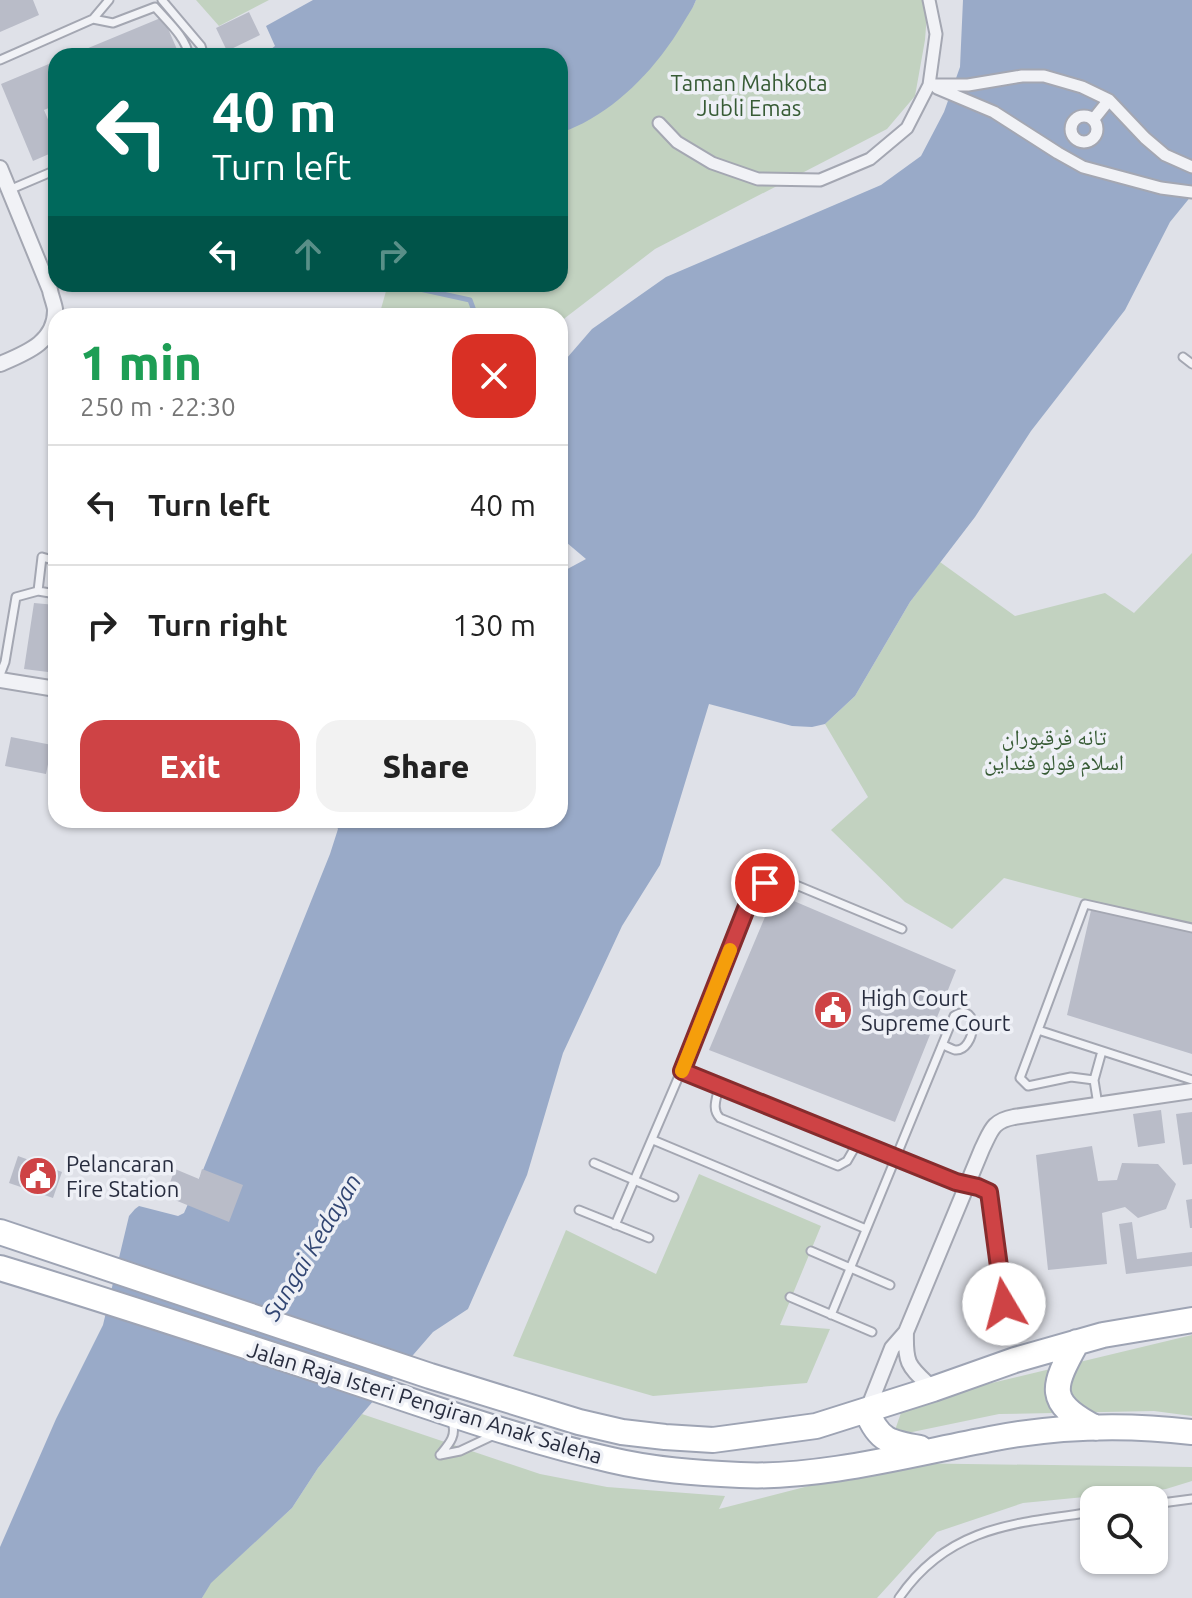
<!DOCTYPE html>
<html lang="en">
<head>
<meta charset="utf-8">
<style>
  body { margin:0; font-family:Ubuntu,"Noto Naskh Arabic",sans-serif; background:#f2f2f2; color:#222; height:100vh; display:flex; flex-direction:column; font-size:30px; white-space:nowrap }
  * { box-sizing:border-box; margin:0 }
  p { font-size:26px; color:#767676 }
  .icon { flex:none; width:44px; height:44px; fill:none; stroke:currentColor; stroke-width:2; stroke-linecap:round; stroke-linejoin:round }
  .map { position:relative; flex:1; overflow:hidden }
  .panel { position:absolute; left:48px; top:308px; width:520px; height:520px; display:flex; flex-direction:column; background:#fff; border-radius:24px; box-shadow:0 2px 6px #0004 }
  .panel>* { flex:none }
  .hud { position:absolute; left:48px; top:48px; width:520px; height:244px; border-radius:24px; box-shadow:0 2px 6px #0004; background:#00695c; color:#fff; overflow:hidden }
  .buttons { position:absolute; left:1080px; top:1486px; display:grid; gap:16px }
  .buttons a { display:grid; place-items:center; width:88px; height:88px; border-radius:16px; background:#fff; box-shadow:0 2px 6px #0004; font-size:40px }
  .pin { position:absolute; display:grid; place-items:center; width:68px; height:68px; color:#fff; margin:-34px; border:4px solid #fff; border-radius:50%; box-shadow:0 2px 8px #0007 }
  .me { position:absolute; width:88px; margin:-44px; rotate:352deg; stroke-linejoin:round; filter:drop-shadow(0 0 6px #0008) }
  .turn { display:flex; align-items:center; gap:28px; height:168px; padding:0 32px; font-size:36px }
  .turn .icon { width:104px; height:104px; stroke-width:2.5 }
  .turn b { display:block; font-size:56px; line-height:68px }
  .lanes { display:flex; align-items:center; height:76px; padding:0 32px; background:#0003; justify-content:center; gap:40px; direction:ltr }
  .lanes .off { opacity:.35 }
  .round { display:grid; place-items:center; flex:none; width:84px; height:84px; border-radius:24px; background:#f2f2f2 }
  .head { display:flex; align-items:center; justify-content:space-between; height:136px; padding:0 32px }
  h1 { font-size:48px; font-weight:800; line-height:60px; color:#1e9e55 }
  .cta { display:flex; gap:16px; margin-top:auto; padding:16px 32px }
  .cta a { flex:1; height:92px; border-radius:24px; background:#ce4345; color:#fff; font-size:32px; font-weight:800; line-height:92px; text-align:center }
  .cta a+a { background:#f2f2f2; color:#222 }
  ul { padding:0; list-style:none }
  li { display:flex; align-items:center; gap:24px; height:120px; padding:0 32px; border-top:2px solid #e0e0e0 }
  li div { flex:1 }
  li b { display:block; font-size:30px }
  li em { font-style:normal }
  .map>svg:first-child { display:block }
</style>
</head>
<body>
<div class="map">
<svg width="1192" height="1598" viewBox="0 0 1192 1598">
  <rect width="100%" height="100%" fill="#dfe1e8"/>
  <path fill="#c2d2c0" d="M 196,0 L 269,0 L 219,26 Z
    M 696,0 L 928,0 L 925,40 L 915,96 L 887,129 L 655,249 L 565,318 L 560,324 L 560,316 L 379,316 L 388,284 L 560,284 L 560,133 L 567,131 L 693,7 Z
    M 1192,553 L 1192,927 L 1004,878 L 952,929 L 905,902 L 831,830 L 868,797 L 825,724 L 855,696 L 910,602 L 940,562 L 1015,616 L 1105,593 L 1134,613 Z
    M 699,1174 L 821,1226 L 780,1325 L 830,1329 L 807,1383 L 653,1396 L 513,1356 L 566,1230 L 656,1274 Z
    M 1192,1335 L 1192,1416 L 1154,1411 L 999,1414 L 893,1436 L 904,1404 Z
    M 362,1414 L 540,1474 L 607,1487 L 725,1496 L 719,1509 L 898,1463 L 1192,1467 L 1192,1481 L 1166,1489 L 1023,1503 L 937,1532 L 877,1598 L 202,1598 L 210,1583 L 292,1508 L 318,1468 Z"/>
  <path fill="#99aac8" d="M 313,0 L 696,0 L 693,7 C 684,21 676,36 666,49 C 640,85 602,119 560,133 L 560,56 L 262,56 L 275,46 L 266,26 Z
    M 963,0 L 1192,0 L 1192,195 L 1170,222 L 1125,310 L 1031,431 L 975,517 L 910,602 L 855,696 L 825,724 L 812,727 L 792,726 L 709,704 L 660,865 L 622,926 L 563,1053 L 527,1175 L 468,1309 L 433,1332 L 362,1414 L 318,1468 L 292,1508 L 211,1583 L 202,1598 L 0,1598 L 0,1547 L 56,1419 L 103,1325 L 129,1216 L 135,1209 L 139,1206 L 178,1216 L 184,1213 L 203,1170 L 330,854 L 338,829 L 333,820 L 560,820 L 560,573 L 586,559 L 560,537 L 560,366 L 592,329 L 666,277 L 881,185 L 921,156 L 944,112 L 960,67 Z"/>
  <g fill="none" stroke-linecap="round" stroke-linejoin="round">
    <path stroke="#99aac8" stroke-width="5" d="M 397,284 L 470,300 L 476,316"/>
  </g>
  <path fill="#b9bcc8" d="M 0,0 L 33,0 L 39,15 L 0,32 Z
    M 249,12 L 260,35 L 227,51 L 216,28 Z
    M 163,17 L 179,54 L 175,56 L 69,56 Z
    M 56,61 L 56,105 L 44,110 L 56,138 L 56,151 L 33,161 L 1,84 Z
    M 34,603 L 56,605 L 56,673 L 24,669 Z
    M 11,737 L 52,745 L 46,774 L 5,766 Z
    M 775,893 L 956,970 L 895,1122 L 709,1050 Z
    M 1092,906 L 1192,931 L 1192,1054 L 1067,1015 Z
    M 1161,1110 L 1165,1143 L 1138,1147 L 1133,1114 Z
    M 1192,1112 L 1192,1164 L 1183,1165 L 1176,1114 Z
    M 1092,1146 L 1098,1181 L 1117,1180 L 1122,1163 L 1158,1164 L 1176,1184 L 1166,1209 L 1138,1218 L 1125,1207 L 1102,1213 L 1107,1264 L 1048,1270 L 1036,1155 Z
    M 18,1156 L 62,1172 L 53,1198 L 9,1183 Z
    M 175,1169 L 199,1179 L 202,1169 L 243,1185 L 229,1222 L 165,1196 Z
    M 1192,1199 L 1192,1228 L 1190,1228 L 1186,1200 Z
    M 1132,1222 L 1137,1259 L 1192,1252 L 1192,1266 L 1126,1274 L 1119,1224 Z"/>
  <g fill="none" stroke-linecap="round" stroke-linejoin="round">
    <defs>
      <path id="service" d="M 162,0 L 201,46 L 204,56
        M 93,19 L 113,23 L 155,7 C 167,21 186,37 189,56
        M 0,60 L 93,19 L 109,0
        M 9,190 L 56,170
        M 1183,357 L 1192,364
        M 38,591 L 42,557 L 56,561
        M 0,675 L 5,662 L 16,597 L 38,591 L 56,594
        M 1038,1030 L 1085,904 L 1192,928
        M 1102,1051 L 1094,1080 L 1071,1077 L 1028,1086 L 1020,1078 L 1038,1030 L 1192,1080
        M 682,1071 L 956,1182 L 978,1187 L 989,1192 L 1004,1304
        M 1094,1080 L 1098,1105
        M 719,1086 C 717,1098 711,1109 720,1118 L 838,1166 L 847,1161 L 858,1142
        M 653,1140 L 866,1229
        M 594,1163 L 674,1197
        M 579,1210 L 649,1238
        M 615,1225 L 691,1048 L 751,896 C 761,885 769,879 784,880 L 902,929
        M 811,1251 L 890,1285
        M 790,1297 L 872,1332
        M 831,1315 L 954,1016 C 981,999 976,1052 955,1050 C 951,1049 947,1046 942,1045
        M 440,1455 L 460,1451 L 494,1435
        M 440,1455 C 449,1444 457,1436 452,1422
        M 1154,1504 L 1192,1499
        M 899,1598 C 948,1526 1016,1523 1094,1512"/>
      <path id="pedestrian" d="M 929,85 L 968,85 L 1022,76 L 1044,76 L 1082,87 L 1109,100 L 1145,138 L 1165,155 L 1192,167
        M 937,88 L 994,112 L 1058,153 L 1083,167 L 1161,188 L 1192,192
        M1071 129a13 13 0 1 1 26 0a13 13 0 1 1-26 0Z
        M 1093,120 L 1109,100
        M 659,123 L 677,142 L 712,163 L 758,179 L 820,180 L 870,159 L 907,128 L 929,85 L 936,34 L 929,0"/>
      <path id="minor" d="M 0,168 L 50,290 C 51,296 54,303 55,309 C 56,342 26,353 0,364
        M 0,680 L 56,689
        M 906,1332 C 905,1366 909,1366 933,1389
        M 867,1411 L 892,1348 L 906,1332 L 982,1149 C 991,1131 992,1121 1014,1117 L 1192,1091"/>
      <path id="primary" d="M 0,1232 L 430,1376 L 579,1422 L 622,1432 L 665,1437 L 713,1440 L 816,1426 L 933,1389 L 1015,1360 L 1103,1335 L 1192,1320
        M 0,1268 C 122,1305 243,1345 364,1385 C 445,1412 527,1441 611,1460 C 653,1470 697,1473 740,1475 C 820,1479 911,1454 990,1439 C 1056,1426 1125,1424 1192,1432
        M 1077,1342 C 1052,1387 1045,1402 1096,1428
        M 867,1411 C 878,1441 891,1443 920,1448"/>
    </defs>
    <use href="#service" stroke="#a4a7b2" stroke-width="11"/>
    <use href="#pedestrian" stroke="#a4a7b2" stroke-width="15"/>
    <use href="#minor" stroke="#a4a7b2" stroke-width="18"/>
    <use href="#primary" stroke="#9ea4b4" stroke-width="28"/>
    <use href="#service" stroke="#f1f2f6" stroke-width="7"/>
    <use href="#pedestrian" stroke="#f1f2f6" stroke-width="11"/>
    <use href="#minor" stroke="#f1f2f6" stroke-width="14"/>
    <use href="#primary" stroke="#fff" stroke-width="24"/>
  </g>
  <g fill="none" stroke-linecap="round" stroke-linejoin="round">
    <defs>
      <path id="route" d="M 765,883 L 751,896 L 682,1071 L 956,1182 L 978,1187 L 989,1192 L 1004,1304"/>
    </defs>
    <use href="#route" stroke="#862c2d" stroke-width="20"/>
    <use href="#route" stroke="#ce4345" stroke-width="14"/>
    <path stroke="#f59e0b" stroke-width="14" d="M 682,1071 L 730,950"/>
  </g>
  <defs>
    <symbol id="civic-disc" viewBox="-11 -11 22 22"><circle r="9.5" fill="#ce4345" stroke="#eef0f6"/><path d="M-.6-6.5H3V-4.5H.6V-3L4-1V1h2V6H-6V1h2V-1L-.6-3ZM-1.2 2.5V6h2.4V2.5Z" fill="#fff"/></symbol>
  </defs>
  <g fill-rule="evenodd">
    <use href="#civic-disc" x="811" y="988" width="44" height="44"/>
    <use href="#civic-disc" x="16" y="1154" width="44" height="44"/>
  </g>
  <g text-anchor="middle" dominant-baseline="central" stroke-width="7" stroke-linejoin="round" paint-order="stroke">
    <g font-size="22" fill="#375b35" stroke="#eef0f6">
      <text x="749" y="82">Taman Mahkota<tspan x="749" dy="25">Jubli Emas</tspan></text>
      <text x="1054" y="736">تانه فرقبوران<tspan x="1054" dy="25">اسلام فولو فنداين</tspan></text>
    </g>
    <g font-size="22" fill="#282d3f" stroke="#eef0f6" text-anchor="start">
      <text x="861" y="997">High Court<tspan x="861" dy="25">Supreme Court</tspan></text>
      <text x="66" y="1163">Pelancaran<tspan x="66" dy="25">Fire Station</tspan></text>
    </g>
    <g font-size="22" fill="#282d3f" stroke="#eef0f6">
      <text transform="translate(425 1402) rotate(17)">Jalan Raja Isteri Pengiran Anak Saleha</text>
    </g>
    <g font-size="24" font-style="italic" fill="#324673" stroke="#eef0f6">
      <text transform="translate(312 1247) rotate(-59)">Sungai Kedayan</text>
    </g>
  </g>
</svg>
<div class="buttons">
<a><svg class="icon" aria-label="search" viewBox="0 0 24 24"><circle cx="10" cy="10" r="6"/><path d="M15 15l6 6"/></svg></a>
</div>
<div class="pin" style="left:765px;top:883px;background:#d93025"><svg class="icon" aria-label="arrive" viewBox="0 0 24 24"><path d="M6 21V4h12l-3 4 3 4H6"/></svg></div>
<svg class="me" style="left:1004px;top:1304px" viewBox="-20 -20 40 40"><circle r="19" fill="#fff"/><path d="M0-13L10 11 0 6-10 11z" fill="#ce4345"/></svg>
<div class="hud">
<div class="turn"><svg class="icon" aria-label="left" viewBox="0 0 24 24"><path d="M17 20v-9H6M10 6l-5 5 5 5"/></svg><div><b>40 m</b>Turn left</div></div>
<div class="lanes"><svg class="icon" aria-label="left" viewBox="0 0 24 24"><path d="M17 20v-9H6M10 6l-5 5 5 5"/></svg><svg class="icon off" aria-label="ahead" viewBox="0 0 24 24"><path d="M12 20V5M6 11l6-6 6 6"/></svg><svg class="icon off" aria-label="right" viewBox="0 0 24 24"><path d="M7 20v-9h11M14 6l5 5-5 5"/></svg></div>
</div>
<section class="panel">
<div class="head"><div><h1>1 min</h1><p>250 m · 22:30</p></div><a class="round" style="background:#d93025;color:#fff"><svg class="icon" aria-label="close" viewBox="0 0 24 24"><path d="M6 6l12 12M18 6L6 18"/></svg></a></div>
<ul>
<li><svg class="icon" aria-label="left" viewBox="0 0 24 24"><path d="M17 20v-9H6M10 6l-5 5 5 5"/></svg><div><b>Turn left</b></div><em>40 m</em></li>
<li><svg class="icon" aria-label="right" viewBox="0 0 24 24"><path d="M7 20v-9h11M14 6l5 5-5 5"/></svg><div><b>Turn right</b></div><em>130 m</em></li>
</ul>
<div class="cta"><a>Exit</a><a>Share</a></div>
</section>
</div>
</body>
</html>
